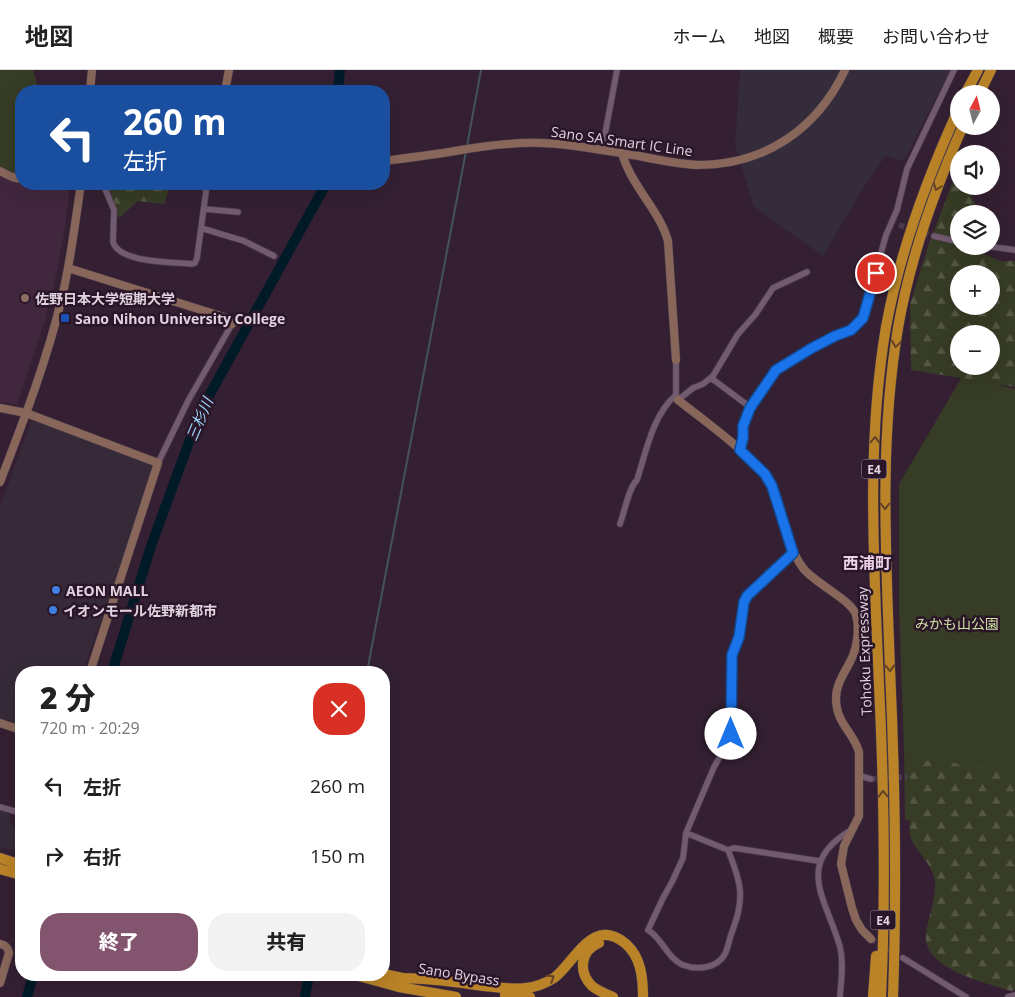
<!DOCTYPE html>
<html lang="ja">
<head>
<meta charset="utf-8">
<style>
  body { margin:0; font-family:"Open Sans","Noto Sans JP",sans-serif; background:#f2f2f2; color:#222; height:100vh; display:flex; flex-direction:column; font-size:19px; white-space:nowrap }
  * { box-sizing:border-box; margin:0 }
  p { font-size:16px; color:#767676 }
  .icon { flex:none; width:28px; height:28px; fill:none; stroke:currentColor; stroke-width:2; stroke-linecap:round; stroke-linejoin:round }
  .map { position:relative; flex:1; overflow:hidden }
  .side { position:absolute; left:15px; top:596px; width:375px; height:315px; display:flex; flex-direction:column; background:#fff; border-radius:20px; box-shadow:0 5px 20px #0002 }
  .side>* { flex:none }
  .banner { position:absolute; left:15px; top:15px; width:375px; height:105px; border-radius:20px; box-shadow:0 5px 20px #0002; background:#1a4fa0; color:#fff; overflow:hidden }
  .needle { width:32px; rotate:7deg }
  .tools { position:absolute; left:950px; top:15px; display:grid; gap:10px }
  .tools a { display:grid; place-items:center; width:50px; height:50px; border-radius:50%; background:#fff; box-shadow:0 5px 20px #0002; font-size:25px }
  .pin { position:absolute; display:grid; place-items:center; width:42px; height:42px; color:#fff; margin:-21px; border:2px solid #fff; border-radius:50%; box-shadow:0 1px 5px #0007 }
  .me { position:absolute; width:55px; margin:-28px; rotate:0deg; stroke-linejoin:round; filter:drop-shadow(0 0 4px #0008) }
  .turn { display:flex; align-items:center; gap:18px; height:105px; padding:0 25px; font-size:22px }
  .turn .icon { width:65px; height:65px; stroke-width:2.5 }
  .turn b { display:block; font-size:35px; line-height:42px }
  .round { display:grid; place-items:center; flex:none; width:52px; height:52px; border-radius:20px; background:#f2f2f2 }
  .headline { display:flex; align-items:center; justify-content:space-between; height:85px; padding:0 25px }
  h1 { font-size:30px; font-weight:800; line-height:38px }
  .action { display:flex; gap:10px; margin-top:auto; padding:10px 25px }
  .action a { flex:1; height:58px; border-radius:20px; background:#83546e; color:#fff; font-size:20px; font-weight:800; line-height:58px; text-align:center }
  .action a+a { background:#f2f2f2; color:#222 }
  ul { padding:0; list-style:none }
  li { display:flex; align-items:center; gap:15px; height:70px; padding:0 25px }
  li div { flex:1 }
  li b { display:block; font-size:19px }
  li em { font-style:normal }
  header { display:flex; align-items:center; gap:30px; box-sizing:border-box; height:70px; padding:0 25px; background:#fff; border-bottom:1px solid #e0e0e0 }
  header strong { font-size:24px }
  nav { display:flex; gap:28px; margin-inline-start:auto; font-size:18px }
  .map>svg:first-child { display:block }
</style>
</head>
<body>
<header>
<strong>地図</strong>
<nav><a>ホーム</a><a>地図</a><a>概要</a><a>お問い合わせ</a></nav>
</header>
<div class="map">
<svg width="1015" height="927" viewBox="0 0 1015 927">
  <defs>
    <pattern id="forest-firs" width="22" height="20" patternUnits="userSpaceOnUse" patternTransform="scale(1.25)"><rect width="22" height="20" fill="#363c25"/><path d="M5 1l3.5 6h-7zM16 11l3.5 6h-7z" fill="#535744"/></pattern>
  </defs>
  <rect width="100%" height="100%" fill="#342032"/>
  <path fill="#362a39" d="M 35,351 L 150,392 L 154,397 L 83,602 L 21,602 L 21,656 L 0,650 L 0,437 L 31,352 Z
    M 0,739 L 11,743 L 9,750 L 21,768 L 19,781 L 0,777 Z"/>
  <path fill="#342b3b" d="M 740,0 L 950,0 L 904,91 L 885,86 L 864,117 L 823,186 L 754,137 L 735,75 Z"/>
  <path fill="#41273e" d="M 0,105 L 20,114 L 70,114 L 65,158 L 56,205 L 45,250 L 17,335 L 0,332 Z"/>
  <path fill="#363c25" d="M 0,0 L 33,0 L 39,21 L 21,21 L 21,104 L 12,102 L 0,96 Z
    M 963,305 L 1015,319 L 1015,801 L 941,751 L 905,750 L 904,680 L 899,541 L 899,414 Z"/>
  <path fill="url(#forest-firs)" fill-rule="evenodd" d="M 953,111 L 970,124 L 981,144 L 959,144 L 959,176 L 985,176 L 984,184 L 1000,191 L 1015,191 L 1015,317 L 911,300 L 910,235 L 927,179 ZM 959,204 L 991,204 L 991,236 L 959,236 ZM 959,264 L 991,264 L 991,296 L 959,296 Z
    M 108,114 L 169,119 L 164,134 L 138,131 L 119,148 Z
    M 909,689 L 1004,698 L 1015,718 L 1015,920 L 1011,921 C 986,913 922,899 926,864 C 928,847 936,830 935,812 C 934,794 914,781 910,765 C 909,758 910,749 910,742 C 910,725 910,707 909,689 Z"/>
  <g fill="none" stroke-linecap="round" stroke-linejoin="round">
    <path stroke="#44525f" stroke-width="2" d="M 467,76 L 481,0
      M 367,602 L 466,81"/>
    <path stroke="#011a28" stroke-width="10" d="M 338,21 L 340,0
      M 112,602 L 151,476 L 200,342 L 326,114
      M 27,927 L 33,905
      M 305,927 L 309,905"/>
    <path stroke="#4e3b4c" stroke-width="5.5" stroke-dasharray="5.5 3" stroke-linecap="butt" d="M 899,155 L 934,166
      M 871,709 L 907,707
      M 871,869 L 895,884"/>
    <defs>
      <path id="street" d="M 225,19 L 237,21
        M 153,20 L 153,21
        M 602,80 L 617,0
        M 103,114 L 114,140 L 113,172 C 119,193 173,192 192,194 L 195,193 L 197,188 L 207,114
        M 204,139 L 238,142
        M 201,158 L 244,171 L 274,186
        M 934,166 L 959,172
        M 986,176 L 1015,180
        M 676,290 L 676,325 L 678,330 L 693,318 L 703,314 L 713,306 L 738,264 L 755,245 L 773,218 L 807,202
        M 711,308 L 750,337
        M 740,380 L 743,369 L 743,356 L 750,337 L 776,300 L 812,278 L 835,266 L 851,260 L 863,248 L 886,165 L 897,140 L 907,99 L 954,0
        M 158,393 L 188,331 L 232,254
        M 620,454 C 625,441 628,419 637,410 C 646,382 653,344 676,325
        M 860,706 L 871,709
        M 0,737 L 21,743
        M 686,763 L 728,780 L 734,778 L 819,791
        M 728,780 C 733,793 739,807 740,821 C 741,836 737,848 732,862 C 729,869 728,878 725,884 C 717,899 696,900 683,895 C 667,888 662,868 648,860 L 663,828 L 672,812 L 683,788 L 686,763 L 714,697 L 729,671 L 731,664 L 732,585 L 739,567 L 744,532 L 747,526 L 793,483
        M 903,888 L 966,927
        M 840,927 C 841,911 844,893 840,877 C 827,830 793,794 851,760
        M 1008,927 L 1015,925"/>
      <path id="secondary" d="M 90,21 L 92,0
        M 225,21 L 229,0
        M 622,83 C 631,116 659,139 668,171 L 676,290
        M 384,91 C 407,88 431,85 455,81 C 483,76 513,72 541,73 C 574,74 606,81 639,86 C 658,90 678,94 698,95 C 765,95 817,59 845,0
        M 0,101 L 12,107 L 21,109
        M 163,114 L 209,114
        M 68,198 L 227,248 L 232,254
        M 678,330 C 702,349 761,391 773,417 C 785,443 785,474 803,498 C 814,513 852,530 856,545 C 860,558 857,578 851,590 C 845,602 836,614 836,628 C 836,654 853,661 859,682 L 859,746 L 844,776 L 841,794 L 852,838 L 856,850 L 862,860 L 871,869
        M 0,338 L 26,343 L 158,393 L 90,602
        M 0,412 C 23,352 47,291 62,227 C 71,190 75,152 81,114
        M 0,653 L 21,660
        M 0,874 C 5,875 8,877 9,883 L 0,913"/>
      <path id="highway" d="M 965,24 L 978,0
        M 979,24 L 991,0
        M 0,788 L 21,795
        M 0,799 L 21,805
        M 599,873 C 580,881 578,902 592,916 C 598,921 606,924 613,927
        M 384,904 L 407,909
        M 355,905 L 399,917 L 456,927
        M 401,908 C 430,908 455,912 484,916 C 498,917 512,920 526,918 C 536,917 546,913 554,908 C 575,892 593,845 626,874 C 641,887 643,908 643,927
        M 505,925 L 530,927
        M 873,927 L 876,886
        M 881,927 C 886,823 884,718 879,614 C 874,495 866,374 886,257 C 900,180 927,108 959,38
        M 893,927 C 897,817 895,708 890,599 C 886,485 879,371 898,258 C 910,188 934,121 963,56"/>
    </defs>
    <use href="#street" stroke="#4e3e4d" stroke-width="7"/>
    <use href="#secondary" stroke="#4e3e4d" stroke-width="9"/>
    <use href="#highway" stroke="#4e3e4d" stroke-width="11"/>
    <use href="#street" stroke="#725b70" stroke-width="5.5"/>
    <use href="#secondary" stroke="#88675a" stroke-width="8"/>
    <use href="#highway" stroke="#ba8327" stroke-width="10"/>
  </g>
  <defs><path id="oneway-chevron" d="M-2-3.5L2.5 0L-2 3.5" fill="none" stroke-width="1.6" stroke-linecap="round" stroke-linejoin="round" transform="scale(1.25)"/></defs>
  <g stroke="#644228">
    <use href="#oneway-chevron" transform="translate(937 117) rotate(111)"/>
    <use href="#oneway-chevron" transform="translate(896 274) rotate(98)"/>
    <use href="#oneway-chevron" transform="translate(875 370) rotate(-88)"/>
    <use href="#oneway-chevron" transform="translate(885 436) rotate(90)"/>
    <use href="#oneway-chevron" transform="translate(890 598) rotate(88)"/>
    <use href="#oneway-chevron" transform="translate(883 724) rotate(-91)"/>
    <use href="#oneway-chevron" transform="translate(551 908) rotate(-34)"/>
  </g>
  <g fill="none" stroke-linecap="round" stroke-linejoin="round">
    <defs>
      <path id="route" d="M 731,664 L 732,585 L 739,567 L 744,532 L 747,526 L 793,483 L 772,416 L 765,404 L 740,380 L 743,368 L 743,356 L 750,338 L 776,300 L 812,278 L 835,266 L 851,260 L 863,248 L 876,203"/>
    </defs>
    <use href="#route" stroke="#114b97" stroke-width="12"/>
    <use href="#route" stroke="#1a73e8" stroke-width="9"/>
  </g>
  <circle fill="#8d6e63" stroke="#2a1628" stroke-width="2" cx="25" cy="228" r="5"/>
  <rect fill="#1a4fb4" stroke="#2a1628" stroke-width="2" x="60" y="243" width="10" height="10" rx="2.5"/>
  <g fill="#3f7fe0" stroke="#2a1628" stroke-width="2">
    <circle cx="56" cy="520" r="5"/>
    <circle cx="53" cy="540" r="5"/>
  </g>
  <g text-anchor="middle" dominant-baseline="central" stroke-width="5" stroke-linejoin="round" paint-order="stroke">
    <g fill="#2a1628" stroke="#a99aa8" stroke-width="1">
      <rect x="861.5" y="389.5" width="25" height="19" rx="4"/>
      <rect x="870.5" y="840.5" width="25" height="19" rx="4"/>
    </g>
    <g font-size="12" font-weight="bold" fill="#e0d3df">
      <text x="874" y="399">E4</text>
      <text x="883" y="850">E4</text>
    </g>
    <g font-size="14" fill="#e0d3df" stroke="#2a1628">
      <text transform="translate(622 71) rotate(8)">Sano SA Smart IC Line</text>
      <text transform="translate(864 581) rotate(-92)">Tohoku Expressway</text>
      <text transform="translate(459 904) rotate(9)">Sano Bypass</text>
    </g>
    <g font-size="14" font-weight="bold" fill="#e0d3df" stroke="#2a1628" text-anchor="start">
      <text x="35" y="228">佐野日本大学短期大学</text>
      <text x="75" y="248">Sano Nihon University College</text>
      <text x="66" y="520">AEON MALL</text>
      <text x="63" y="540">イオンモール佐野新都市</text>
    </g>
    <g font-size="14" fill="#cfe0a3" stroke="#2a1628">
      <text x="957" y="553">みかも山公園</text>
    </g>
    <g font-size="15" font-style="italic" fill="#9ad9fe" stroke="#2a1628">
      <text transform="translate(199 349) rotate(-67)">三杉川</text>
    </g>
    <g font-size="16" font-weight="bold" fill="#ecd1e9" stroke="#2a1628">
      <text x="867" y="493">西浦町</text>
    </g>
  </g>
</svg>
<div class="tools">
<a><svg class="needle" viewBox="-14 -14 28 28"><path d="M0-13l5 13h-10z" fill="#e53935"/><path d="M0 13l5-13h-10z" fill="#767676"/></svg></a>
<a><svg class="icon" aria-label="sound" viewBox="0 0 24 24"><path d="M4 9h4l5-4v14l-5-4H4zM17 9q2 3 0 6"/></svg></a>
<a><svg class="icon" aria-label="layers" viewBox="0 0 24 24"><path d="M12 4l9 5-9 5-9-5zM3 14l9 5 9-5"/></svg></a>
<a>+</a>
<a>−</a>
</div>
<div class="pin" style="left:876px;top:203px;background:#d93025"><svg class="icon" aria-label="arrive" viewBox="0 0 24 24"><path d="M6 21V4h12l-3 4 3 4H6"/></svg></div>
<svg class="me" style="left:731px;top:664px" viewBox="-20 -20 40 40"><circle r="19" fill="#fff"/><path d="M0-13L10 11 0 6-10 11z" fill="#1a73e8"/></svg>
<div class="banner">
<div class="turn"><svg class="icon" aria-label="left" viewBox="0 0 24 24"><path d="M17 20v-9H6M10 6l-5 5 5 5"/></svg><div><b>260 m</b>左折</div></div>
</div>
<section class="side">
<div class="headline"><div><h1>2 分</h1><p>720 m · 20:29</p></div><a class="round" style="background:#d93025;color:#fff"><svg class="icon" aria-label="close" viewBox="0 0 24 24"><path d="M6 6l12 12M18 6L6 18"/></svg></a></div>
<ul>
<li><svg class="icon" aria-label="left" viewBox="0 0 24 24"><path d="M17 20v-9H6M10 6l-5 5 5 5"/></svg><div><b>左折</b></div><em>260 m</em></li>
<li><svg class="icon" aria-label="right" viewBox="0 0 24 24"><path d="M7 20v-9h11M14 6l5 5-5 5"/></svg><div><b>右折</b></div><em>150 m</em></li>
</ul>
<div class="action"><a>終了</a><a>共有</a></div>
</section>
</div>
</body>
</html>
